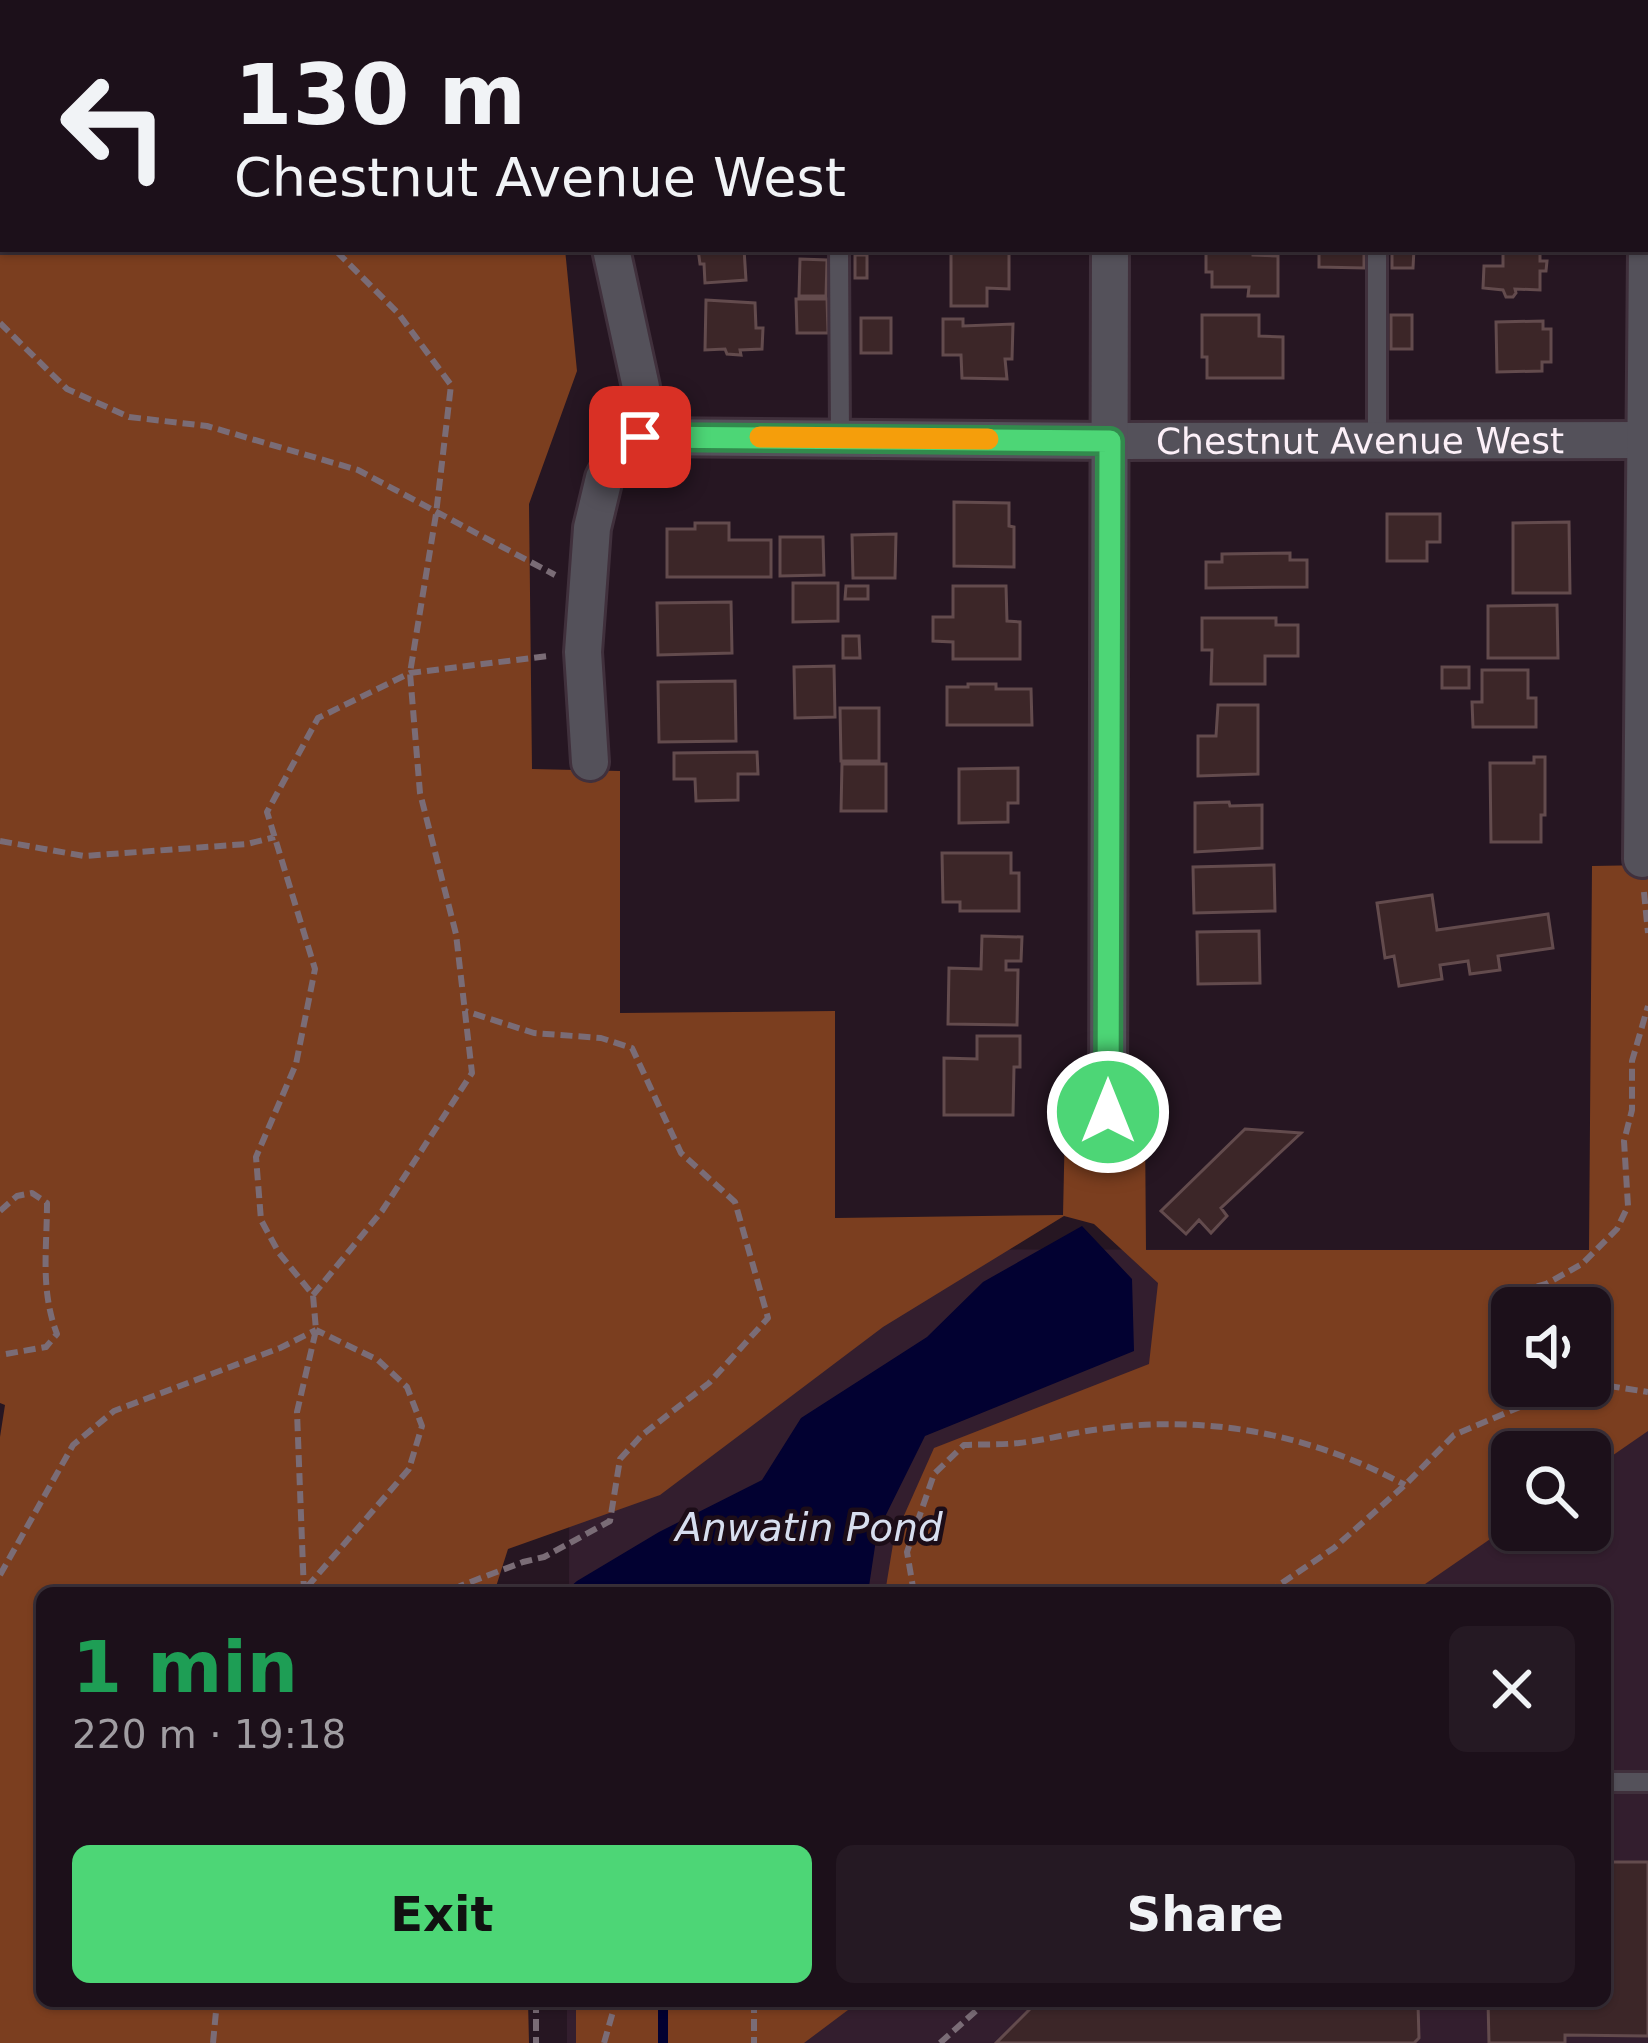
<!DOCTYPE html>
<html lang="en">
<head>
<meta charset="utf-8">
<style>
  body { margin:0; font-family:"DejaVu Sans",sans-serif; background:#251923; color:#f1f3f6; height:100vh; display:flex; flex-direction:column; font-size:45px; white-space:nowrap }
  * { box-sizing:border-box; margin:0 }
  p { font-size:39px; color:#a09da2 }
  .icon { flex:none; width:66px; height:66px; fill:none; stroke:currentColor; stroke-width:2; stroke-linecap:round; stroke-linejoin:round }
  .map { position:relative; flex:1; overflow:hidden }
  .sheet { position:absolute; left:36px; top:1587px; width:1575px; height:420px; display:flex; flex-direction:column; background:#1c101a; border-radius:18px; box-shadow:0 3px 9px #0004,0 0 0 3px #3a3039 }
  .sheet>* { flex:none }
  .top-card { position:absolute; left:0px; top:0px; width:1650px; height:252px; box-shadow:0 3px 9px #0004,0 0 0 3px #3a3039; background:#1c101a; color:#f1f3f6; overflow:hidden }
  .buttons { position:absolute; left:1491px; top:1287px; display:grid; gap:24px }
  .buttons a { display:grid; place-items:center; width:120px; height:120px; border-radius:18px; background:#1c101a; box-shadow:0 3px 9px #0004,0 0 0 3px #3a3039; font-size:60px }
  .pin { position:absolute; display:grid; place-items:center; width:102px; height:102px; color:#fff; margin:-51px; border-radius:24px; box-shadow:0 6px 18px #0006 }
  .me { position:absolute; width:132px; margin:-66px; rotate:0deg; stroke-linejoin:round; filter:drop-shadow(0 0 9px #0008) }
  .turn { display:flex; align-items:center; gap:42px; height:252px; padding:0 36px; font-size:54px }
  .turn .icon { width:156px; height:156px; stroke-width:2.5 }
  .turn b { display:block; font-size:84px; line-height:102px }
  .round { display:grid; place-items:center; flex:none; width:126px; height:126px; border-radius:18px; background:#251923 }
  .overview { display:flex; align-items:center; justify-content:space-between; height:204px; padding:0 36px }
  h1 { font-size:72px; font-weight:800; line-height:90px; color:#1e9e55 }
  .button { display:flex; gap:24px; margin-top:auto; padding:24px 36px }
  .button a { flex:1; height:138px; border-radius:18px; background:#4dd676; color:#111; font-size:48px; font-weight:800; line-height:138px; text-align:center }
  .button a+a { background:#251923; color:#f1f3f6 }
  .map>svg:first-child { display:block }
</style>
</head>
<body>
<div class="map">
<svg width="1648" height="2043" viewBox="0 0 1648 2043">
  <rect width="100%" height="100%" fill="#261622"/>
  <path fill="#331e2e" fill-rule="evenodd" d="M 570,1249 L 1648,1250 L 1648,2043 L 567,2043 L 567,2001 L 1605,2001 L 1605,1593 L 569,1593 ZM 1512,1308 L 1590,1308 L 1590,1386 L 1512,1386 ZM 1512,1452 L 1590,1452 L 1590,1530 L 1512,1530 Z"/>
  <path fill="#7b3e1f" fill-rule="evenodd" d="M 0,0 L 541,0 L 541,3 L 3,3 L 3,249 L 565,249 L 577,371 L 529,504 L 532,769 L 620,771 L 620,1013 L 835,1011 L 835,1218 L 1063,1215 L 1065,1124 L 1145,1123 L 1146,1250 L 1589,1250 L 1592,866 L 1648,865 L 1648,1431 L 1590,1471 L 1590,1452 L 1512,1452 L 1512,1524 L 1412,1593 L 885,1593 L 894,1538 L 934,1448 L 1149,1364 L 1158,1283 L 1094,1224 L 1064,1216 L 883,1327 L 660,1495 L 508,1549 L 494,1593 L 42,1593 L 42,2001 L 528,2001 L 529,2043 L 0,2043 L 0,1437 L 5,1405 L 0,1403 ZM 1512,1308 L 1590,1308 L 1590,1386 L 1512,1386 Z
    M 576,2001 L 860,2001 L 804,2043 L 576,2043 Z"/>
  <path fill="#020131" d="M 1082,1226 L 1132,1279 L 1134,1351 L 925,1436 L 877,1533 L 868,1593 L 563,1593 L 577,1581 L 659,1532 L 762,1480 L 801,1418 L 927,1337 L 983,1282 Z"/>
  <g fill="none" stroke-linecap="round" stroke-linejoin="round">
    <path stroke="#020131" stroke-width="10" d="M 663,2001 L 663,2043"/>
  </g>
  <path fill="#3c2628" stroke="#634b4d" stroke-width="3" d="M 677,0 L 731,0 L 731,3 L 677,3 Z
    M 1205,0 L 1268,0 L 1268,3 L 1205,3 Z
    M 698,249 L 744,249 L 746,280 L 705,283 L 704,264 L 700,264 Z
    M 951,249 L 1009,249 L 1009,289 L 987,288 L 987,306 L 951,306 Z
    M 1206,249 L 1253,249 L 1253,255 L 1278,256 L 1278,296 L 1248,296 L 1249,287 L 1212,287 L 1212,272 L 1206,272 Z
    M 1319,249 L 1364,249 L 1364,268 L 1319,267 Z
    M 1392,249 L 1414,249 L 1413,268 L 1392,268 Z
    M 1503,249 L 1540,249 L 1540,261 L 1547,261 L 1546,271 L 1540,271 L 1540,290 L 1515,289 L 1516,293 L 1513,297 L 1506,297 L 1503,290 L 1483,288 L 1484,266 L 1503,266 Z
    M 855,255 L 867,255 L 867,278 L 855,278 Z
    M 800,259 L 827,260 L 826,296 L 799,296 Z
    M 796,299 L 827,299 L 828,333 L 797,333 Z
    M 706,300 L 755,303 L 756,328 L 763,328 L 762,349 L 740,350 L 741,355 L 727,354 L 725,349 L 705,350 Z
    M 1202,315 L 1259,315 L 1259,336 L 1283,337 L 1283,378 L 1207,378 L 1207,357 L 1202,357 Z
    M 1391,315 L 1412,315 L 1412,349 L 1391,349 Z
    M 861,318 L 891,318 L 891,353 L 861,353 Z
    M 943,319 L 963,319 L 963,326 L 1013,324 L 1012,359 L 1005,359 L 1007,379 L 962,378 L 961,355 L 943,355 Z
    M 1543,321 L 1543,329 L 1551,329 L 1551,362 L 1542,362 L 1542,371 L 1497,372 L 1496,322 Z
    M 954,502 L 1009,503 L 1009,526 L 1014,527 L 1014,567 L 954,566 Z
    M 1387,514 L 1440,514 L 1440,542 L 1427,542 L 1427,561 L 1387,561 Z
    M 1569,522 L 1570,593 L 1513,593 L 1513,523 Z
    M 695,523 L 729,523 L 729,540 L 771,540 L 771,577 L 667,577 L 667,529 L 695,529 Z
    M 896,534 L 895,578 L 853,578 L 852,535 Z
    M 780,537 L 823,537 L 824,575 L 780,576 Z
    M 1290,553 L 1290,560 L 1307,560 L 1307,587 L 1206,588 L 1206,562 L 1222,562 L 1222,554 Z
    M 793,583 L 838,583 L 838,621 L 793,622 Z
    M 846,586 L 868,586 L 868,599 L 845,599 Z
    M 953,586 L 1006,586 L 1007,621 L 1020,622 L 1020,659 L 953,659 L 953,642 L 933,641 L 933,617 L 953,617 Z
    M 731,602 L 732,653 L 658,655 L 657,603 Z
    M 1557,605 L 1558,658 L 1488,658 L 1488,606 Z
    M 1202,618 L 1276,618 L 1276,625 L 1298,625 L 1298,656 L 1265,656 L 1265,684 L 1211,684 L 1212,650 L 1202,650 Z
    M 843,636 L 859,636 L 860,658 L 843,658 Z
    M 834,666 L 835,717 L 795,718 L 794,667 Z
    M 1442,667 L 1469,667 L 1469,688 L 1442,688 Z
    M 1482,670 L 1528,670 L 1528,698 L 1536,698 L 1536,727 L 1473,727 L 1472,702 L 1482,702 Z
    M 735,681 L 736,741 L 659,742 L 658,682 Z
    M 968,684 L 996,684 L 996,689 L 1031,689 L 1032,725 L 947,725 L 947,687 L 968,687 Z
    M 1218,705 L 1258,705 L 1258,774 L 1198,776 L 1198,736 L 1216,736 Z
    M 840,708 L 879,708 L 879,761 L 841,761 Z
    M 757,752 L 758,774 L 738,774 L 738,800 L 696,801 L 695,779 L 674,779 L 674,753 Z
    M 1534,757 L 1545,757 L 1545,815 L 1541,815 L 1541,842 L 1491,842 L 1490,763 L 1534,763 Z
    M 842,764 L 886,764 L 886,811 L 841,811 Z
    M 1018,768 L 1018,803 L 1008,803 L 1008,822 L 959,823 L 959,769 Z
    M 1229,802 L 1230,806 L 1262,805 L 1262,848 L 1195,852 L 1195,803 Z
    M 942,853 L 1011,853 L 1011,873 L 1019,873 L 1019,911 L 960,911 L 960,902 L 943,902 Z
    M 1274,865 L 1275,911 L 1194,913 L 1193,867 Z
    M 1432,895 L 1437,930 L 1548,914 L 1553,948 L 1498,956 L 1500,970 L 1470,974 L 1468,961 L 1440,965 L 1442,979 L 1399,986 L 1394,956 L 1385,958 L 1377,903 Z
    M 1259,931 L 1260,983 L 1198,984 L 1197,932 Z
    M 982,936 L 1022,937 L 1021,961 L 1006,961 L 1006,970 L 1018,970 L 1017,1025 L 948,1024 L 949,968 L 981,969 Z
    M 977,1036 L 1020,1036 L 1020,1067 L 1014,1067 L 1013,1115 L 944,1115 L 944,1058 L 977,1059 Z
    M 1245,1129 L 1301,1133 L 1221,1208 L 1227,1216 L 1211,1233 L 1199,1220 L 1186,1234 L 1161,1211 Z
    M 1605,1862 L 1648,1862 L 1648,2036 L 1565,2035 L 1565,2043 L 1489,2043 L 1488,2001 L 1605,2001 Z
    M 1038,2001 L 1415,2001 L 1418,2004 L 1419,2038 L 1414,2043 L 996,2043 Z"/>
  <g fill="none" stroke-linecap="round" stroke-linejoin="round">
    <defs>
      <path id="lane" d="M 840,3 L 840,0
        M 1379,3 L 1379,0
        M 839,249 L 840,437
        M 1377,441 L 1377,249
        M 1605,1782 L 1648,1782"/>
      <g id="street">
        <path d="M 584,0 L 584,3"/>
        <path d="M 1111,3 L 1111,0"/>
        <path d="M 1647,246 L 1648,18"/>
        <path d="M 611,249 L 641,387 L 640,437"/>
        <path id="s1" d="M 640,437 L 1110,441 L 1648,440"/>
        <path d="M 590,762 L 583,652 L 592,528 L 604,478 L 617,454 L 640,437"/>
        <path d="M 1642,859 L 1647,249"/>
        <path d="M 1108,1112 L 1110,249"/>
      </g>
    </defs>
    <use href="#lane" stroke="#40303c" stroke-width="24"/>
    <use href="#street" stroke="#40303c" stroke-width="42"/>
    <path stroke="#7a6c76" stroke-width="6" stroke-dasharray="12 6" stroke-linecap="butt" d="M 373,3 L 375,0
      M 0,323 L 67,389 L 129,417 L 207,426 L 358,470 L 555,575
      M 0,841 L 84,856 L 247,844 L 275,837
      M 1644,892 L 1648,933
      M 0,1211 L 17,1196 L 32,1193 L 47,1203 C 47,1249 40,1290 57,1334 L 46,1347 L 0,1355
      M 313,1295 L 382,1211 L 472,1073 L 456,934 L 420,793 L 410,673 L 436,514 L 451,385 L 398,313 L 334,249
      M 1513,1308 L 1513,1301 L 1524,1290 L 1546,1284 L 1582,1264 L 1617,1229 L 1628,1206 L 1624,1141 L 1632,1110 L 1632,1061 L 1648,1006
      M 1590,1383 L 1648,1392
      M 1517,1386 L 1527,1403
      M 0,1575 L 73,1445 L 114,1411 L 280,1348 L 316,1330
      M 307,1587 L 409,1469 L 422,1426 L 407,1387 L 378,1360 L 316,1330
      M 304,1593 L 297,1412 L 316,1330 L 313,1295 L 279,1253 L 261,1220 L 256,1157 L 296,1064 L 315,969 L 267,812 L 318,718 L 410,673 L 548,656
      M 458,1593 L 460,1586 L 523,1562 L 544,1557 L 610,1521 L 620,1459 L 642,1435 L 709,1383 L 768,1318 L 735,1202 L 681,1153 L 632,1048 L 601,1038 L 534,1033 L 465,1011
      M 914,1593 L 907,1552 L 934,1474 L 964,1445 C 982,1444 1001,1445 1019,1443 C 1047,1440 1074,1432 1101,1429 C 1207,1414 1311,1434 1405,1485
      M 1267,1593 L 1334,1548 L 1405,1485 L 1454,1435 L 1569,1386
      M 536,2001 L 536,2043
      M 754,2001 L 754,2043
      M 213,2043 L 217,2001
      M 604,2043 L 616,2001
      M 940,2043 L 987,2001"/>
    <use href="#lane" stroke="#54515a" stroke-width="18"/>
    <use href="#street" stroke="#54515a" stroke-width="36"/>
  </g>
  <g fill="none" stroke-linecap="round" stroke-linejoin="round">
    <defs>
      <path id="route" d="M 640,437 L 1110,441 L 1108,1112"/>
    </defs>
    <use href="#route" stroke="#328b4d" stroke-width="30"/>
    <use href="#route" stroke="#4dd676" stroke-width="21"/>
    <path stroke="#f59e0b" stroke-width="21" d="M 760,437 L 988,439"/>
  </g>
  <g text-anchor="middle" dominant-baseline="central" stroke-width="9" stroke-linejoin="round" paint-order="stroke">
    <g font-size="36" fill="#fcf0f8" stroke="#1c0d18">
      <text stroke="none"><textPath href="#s1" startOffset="720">Chestnut Avenue West</textPath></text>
    </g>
    <g font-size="39" font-style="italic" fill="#d7deef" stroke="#1c0d18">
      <text x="809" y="1527">Anwatin Pond</text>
    </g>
  </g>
</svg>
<div class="buttons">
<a><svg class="icon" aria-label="sound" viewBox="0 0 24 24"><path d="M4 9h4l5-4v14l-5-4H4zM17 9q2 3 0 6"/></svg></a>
<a><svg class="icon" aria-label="search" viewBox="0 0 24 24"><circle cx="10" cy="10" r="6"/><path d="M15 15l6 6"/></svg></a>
</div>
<div class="pin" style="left:640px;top:437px;background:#d93025"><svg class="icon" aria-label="arrive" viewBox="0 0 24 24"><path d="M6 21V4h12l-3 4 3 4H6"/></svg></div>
<svg class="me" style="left:1108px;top:1112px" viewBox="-20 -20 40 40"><circle r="17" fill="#4dd676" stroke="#fff" stroke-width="3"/><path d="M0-11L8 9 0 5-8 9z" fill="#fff"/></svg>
<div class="top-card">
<div class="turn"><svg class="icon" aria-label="left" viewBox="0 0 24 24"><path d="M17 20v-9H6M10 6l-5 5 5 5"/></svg><div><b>130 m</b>Chestnut Avenue West</div></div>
</div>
<section class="sheet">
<div class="overview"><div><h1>1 min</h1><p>220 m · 19:18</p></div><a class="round"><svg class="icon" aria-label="close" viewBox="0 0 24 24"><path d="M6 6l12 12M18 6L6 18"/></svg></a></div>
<div class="button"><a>Exit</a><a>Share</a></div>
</section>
</div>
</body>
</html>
